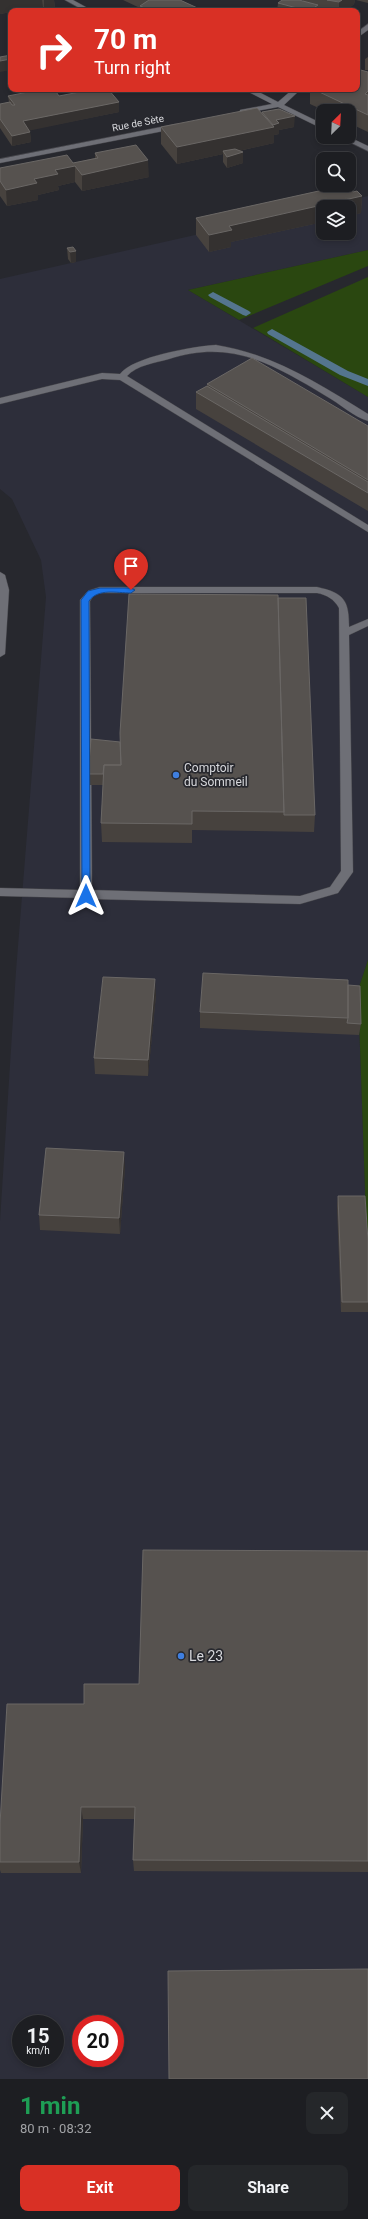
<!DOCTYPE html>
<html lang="en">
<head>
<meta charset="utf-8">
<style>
  body { margin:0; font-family:Roboto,sans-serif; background:#25272a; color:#f1f3f6; height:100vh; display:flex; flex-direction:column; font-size:15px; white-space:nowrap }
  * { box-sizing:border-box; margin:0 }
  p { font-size:13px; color:#a0a2a5 }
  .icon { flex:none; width:22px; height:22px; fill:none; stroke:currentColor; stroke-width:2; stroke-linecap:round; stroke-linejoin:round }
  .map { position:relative; height:2079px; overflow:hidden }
  .side { display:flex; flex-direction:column; background:#1d1e22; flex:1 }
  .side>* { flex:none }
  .banner { position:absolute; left:8px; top:8px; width:352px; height:84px; border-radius:8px; box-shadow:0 2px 6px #0003,0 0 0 1px #3b3c40; background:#d93025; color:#fff; overflow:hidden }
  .needle { width:26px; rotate:24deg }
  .buttons { position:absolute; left:316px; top:104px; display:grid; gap:8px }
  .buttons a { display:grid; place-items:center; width:40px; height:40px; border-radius:8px; background:#1d1e22; box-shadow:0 2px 6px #0003,0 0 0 1px #3b3c40; font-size:20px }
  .speed { position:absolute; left:12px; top:2015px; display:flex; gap:8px; font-size:20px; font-weight:700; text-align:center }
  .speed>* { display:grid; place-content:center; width:52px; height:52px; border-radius:50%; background:#1d1e22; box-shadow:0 2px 6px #0003,0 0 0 1px #3b3c40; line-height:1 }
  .speed small { font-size:10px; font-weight:400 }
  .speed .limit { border:6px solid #d22; background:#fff; color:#111 }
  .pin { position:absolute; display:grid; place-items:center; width:34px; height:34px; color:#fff; margin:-41px -17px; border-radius:50% 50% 50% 0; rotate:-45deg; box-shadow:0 0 4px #0007 }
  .pin .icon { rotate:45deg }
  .me { position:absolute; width:44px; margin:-22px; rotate:0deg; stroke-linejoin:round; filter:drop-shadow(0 0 3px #0008) }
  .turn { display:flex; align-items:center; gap:14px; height:84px; padding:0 20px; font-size:18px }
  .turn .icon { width:52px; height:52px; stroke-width:2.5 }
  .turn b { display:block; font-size:28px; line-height:34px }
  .round { display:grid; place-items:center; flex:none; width:42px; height:42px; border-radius:8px; background:#25272a }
  .headline { display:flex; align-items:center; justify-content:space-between; height:68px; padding:0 20px }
  h1 { font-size:24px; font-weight:700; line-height:30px; color:#1e9e55 }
  .cta { display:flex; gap:8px; margin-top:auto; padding:8px 20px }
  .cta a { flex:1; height:46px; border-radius:8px; background:#d93025; color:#fff; font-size:16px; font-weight:700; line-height:46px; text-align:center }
  .cta a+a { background:#25272a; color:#f1f3f6 }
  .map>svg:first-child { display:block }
</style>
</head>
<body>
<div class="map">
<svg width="368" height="2079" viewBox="0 0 368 2079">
  <rect width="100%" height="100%" fill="#27282e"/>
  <path fill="#2d2e3a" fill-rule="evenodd" d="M 368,196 L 368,250 L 188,290 L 368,397 L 368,960 L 358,990 L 368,1276 L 368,2079 L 0,2079 L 0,1221 L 16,971 L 46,597 L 41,560 L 12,499 L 0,489 L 0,279 ZM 323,207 L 349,207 L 349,233 L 323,233 ZM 21,2024 L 55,2024 L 55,2058 L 21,2058 ZM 81,2024 L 115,2024 L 115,2058 L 81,2058 Z"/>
  <path fill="#2a4710" d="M 368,250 L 368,266 L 239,320 L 188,290 Z
    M 368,277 L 368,397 L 253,328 Z
    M 368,960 L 368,1276 L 358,990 Z"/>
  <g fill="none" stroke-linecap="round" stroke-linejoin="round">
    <path fill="#54758e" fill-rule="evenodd" d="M 213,292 L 249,311 L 251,313 L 246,316 L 243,315 L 210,297 L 208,295 Z
      M 272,329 L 348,371 L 368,379 L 368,386 L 340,375 L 268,334 L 267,332 Z"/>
    <defs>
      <path id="lane" d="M 216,345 C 273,354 319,384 368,414 L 368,421 C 354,417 339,403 326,396 C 273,364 231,339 169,359 C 155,363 137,365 127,376 L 368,525 L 368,532 L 120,380 L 102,379 L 0,404 L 0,398 L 102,373 L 120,374 C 132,357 195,346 216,345 Z
        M 100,587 L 317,587 C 344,593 349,600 349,627 L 368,619 L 368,626 L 349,635 L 353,872 L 338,893 L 300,904 L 90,899 L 86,900 L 82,898 L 0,896 L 0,888 L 80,890 L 80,600 L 88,591 ZM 101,593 L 317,593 C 327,595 334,599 339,608 L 341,871 L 330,887 L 300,896 L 92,890 L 90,601 L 94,595 Z"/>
      <path id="street" d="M 65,0 L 73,0 L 93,11 L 85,11 Z
        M 368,24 L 368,30 L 357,38 L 357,32 Z
        M 243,89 L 253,89 L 278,102 L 293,89 L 301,89 L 284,105 L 323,124 L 323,129 L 278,107 L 240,114 L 240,110 L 272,104 Z
        M 176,124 L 179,124 L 179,128 L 0,163 L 0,159 Z
        M 339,137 L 349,137 L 368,146 L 368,151 Z
        M 0,572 L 5,575 L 9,590 L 5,654 L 0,657 Z"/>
    </defs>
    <use href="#lane" stroke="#444449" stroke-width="1"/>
    <use href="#street" stroke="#444449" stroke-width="1"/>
    <use href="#lane" fill="#6e6f76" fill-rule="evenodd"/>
    <use href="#street" fill="#6e6f76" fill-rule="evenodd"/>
  </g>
  <path fill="#47423e" d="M 0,0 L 54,0 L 55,8 L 44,10 L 43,7 L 20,11 L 11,11 L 11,12 L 0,14 Z
    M 123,0 L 180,0 L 204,11 L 140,11 L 140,8 Z
    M 303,0 L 355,0 L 354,4 L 346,11 L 277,11 L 278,3 L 303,1 Z
    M 356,0 L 368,0 L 368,3 Z
    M 368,57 L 368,70 L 365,70 L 365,59 Z
    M 368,72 L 368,132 L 349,123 L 349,111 L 325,111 L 310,104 L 310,89 L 357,89 Z
    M 8,96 L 59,96 L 119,102 L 119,112 L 29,130 L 30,132 L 31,142 L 12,146 L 0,128 L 0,104 L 9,102 Z
    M 261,112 L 294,127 L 279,130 L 279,134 L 274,135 L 274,143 L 239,151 L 243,163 L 227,168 L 223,162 L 223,154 L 177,164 L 161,144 L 161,127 Z
    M 95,153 L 149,177 L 82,191 L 75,182 L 58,186 L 59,190 L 38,195 L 38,200 L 7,206 L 0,196 L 0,168 L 73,163 L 95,158 Z
    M 346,185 L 347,185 L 353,192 L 357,191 L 362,196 L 361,213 L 349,216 L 349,207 L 323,207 L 323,222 L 231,242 L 231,247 L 209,252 L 196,235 L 196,218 Z
    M 67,248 L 76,262 L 71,263 L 68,259 Z
    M 207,384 L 368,426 L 368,511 L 196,409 L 196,392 L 207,386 Z
    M 278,598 L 315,815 L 314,832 L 192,830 L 192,843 L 102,842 L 101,823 L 103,785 L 89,785 L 88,774 L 120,742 Z
    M 348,985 L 361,1024 L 359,1035 L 200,1028 L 200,1012 Z
    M 156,995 L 148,1076 L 95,1074 L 94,1058 Z
    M 125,1167 L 120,1234 L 40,1230 L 39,1215 Z
    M 338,1196 L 368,1241 L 368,1312 L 341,1312 L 337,1206 Z
    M 368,1551 L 368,1872 L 134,1871 L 133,1860 L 134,1819 L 83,1819 L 81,1873 L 1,1873 L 0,1870 L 0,1824 L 84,1704 L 139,1684 Z"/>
  <path fill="#343130" d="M 0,0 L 42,0 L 43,7 L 20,11 L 11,11 L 11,12 L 0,14 Z
    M 44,0 L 54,0 L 55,8 L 44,10 Z
    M 342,0 L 355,0 L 354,4 L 346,11 L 339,11 L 339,2 Z
    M 11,59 L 11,70 L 0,72 L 0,61 Z
    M 119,102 L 119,112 L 23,132 L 23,121 Z
    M 295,116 L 294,127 L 279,130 L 279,134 L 274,135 L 274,143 L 225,154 L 223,151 L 223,154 L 177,164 L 177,147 L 276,120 Z
    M 30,132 L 31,142 L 12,146 L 12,136 Z
    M 243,152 L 243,163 L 227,168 L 227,157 Z
    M 148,160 L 149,177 L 82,191 L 82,175 Z
    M 75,166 L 75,182 L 58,186 L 59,190 L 38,195 L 38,200 L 7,206 L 6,190 L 34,179 L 55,170 Z
    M 362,196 L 361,213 L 349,216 L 349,207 L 323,207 L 323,222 L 231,242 L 231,247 L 209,252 L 209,235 L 227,217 Z
    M 76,251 L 76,262 L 71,263 L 70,252 Z
    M 155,979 L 156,995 L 148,1076 L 148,1060 Z
    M 124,1152 L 125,1167 L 120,1234 L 119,1218 Z
    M 81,1807 L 83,1819 L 81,1873 L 79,1862 Z"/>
  <path fill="#56524f" stroke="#6a6765" d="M 149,0 L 180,0 L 204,11 L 152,11 L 140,6 Z
    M 282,0 L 299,0 L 318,5 L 315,7 L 331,11 L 293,11 L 297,8 L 278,3 Z
    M 327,0 L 342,0 L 339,2 Z
    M 11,55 L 11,59 L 0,61 L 0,57 Z
    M 357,69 L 368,72 L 368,91 L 365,94 L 368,95 L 368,115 L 313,89 L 357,89 Z
    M 43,89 L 54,89 L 59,96 L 95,89 L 108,89 L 119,102 L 23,121 L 30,132 L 12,136 L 0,119 L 0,104 L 10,102 L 12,105 L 15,105 L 8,96 Z
    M 257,108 L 274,127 L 177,147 L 161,127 Z
    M 279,109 L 295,116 L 276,120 L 279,123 L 273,125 L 262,112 Z
    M 136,145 L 148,160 L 82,175 L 75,166 L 55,170 L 58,174 L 34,179 L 37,183 L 6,190 L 0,181 L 0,168 L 67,155 L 73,163 L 98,158 L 95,153 Z
    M 235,149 L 243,152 L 227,157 L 223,151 Z
    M 346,185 L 347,185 L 353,192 L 357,191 L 362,196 L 229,226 L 232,230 L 209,235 L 196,218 Z
    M 73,247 L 76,251 L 70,252 L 67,248 Z
    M 252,358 L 368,426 L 368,480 L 207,384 Z
    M 207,386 L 368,482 L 368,493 L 196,392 Z
    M 129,594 L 278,595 L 284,812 L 192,811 L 192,824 L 101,823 L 104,765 L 121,765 L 120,733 Z
    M 278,598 L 306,598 L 315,815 L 284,815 Z
    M 91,739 L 120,742 L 121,765 L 104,765 L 103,774 L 88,774 Z
    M 203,973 L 348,980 L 348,1018 L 200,1012 Z
    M 103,977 L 155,979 L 148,1060 L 94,1058 Z
    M 348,985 L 360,986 L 361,1024 L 347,1023 L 348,1018 Z
    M 46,1148 L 124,1152 L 119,1218 L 39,1215 Z
    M 338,1196 L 365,1196 L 368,1241 L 368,1302 L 342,1302 Z
    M 143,1550 L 368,1551 L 368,1861 L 133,1860 L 135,1807 L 81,1807 L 79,1862 L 0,1862 L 0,1824 L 7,1704 L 84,1704 L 84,1684 L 139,1684 Z
    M 368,1969 L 368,2079 L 169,2079 L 168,1971 Z"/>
  <path fill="#1a73e8" stroke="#114b97" d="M 100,588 L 131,588 L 135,590 L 131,593 C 117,593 98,588 89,601 L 90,896 L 86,899 L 82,896 L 81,600 L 88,591 Z"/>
  <g fill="#3f7fe0" stroke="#27282e" stroke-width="1.5">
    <circle cx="176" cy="775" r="4"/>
    <circle cx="181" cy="1656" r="4"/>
  </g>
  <g text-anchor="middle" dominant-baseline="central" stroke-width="3.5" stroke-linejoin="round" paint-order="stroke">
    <g font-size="10" fill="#d7d8dc" stroke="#27282e">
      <text transform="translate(138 123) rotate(-11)">Rue de Sète</text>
    </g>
    <g font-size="12" fill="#d7d8dc" stroke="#27282e" text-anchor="start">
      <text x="184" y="768">Comptoir<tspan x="184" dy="14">du Sommeil</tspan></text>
    </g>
    <g font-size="14" fill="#d7d8dc" stroke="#27282e" text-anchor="start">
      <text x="189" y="1656">Le 23</text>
    </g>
  </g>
</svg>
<div class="buttons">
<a><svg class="needle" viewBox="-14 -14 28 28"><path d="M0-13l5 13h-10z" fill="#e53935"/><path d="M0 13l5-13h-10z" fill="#a0a2a5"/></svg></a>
<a><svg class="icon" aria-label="search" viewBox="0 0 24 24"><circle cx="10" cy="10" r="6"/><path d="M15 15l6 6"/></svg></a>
<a><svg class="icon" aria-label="layers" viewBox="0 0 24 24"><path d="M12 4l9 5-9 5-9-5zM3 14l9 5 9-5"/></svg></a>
</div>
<div class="speed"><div>15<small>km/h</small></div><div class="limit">20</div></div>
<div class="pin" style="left:131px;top:590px;background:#d93025"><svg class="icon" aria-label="arrive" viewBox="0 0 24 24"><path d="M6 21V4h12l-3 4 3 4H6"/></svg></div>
<svg class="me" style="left:86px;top:896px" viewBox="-20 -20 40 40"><path d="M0-17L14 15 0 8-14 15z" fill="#1a73e8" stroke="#fff" stroke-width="4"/></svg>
<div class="banner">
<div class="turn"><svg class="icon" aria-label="right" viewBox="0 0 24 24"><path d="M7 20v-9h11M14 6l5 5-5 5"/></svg><div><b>70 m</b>Turn right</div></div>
</div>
</div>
<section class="side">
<div class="headline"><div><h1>1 min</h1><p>80 m · 08:32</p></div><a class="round"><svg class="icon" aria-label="close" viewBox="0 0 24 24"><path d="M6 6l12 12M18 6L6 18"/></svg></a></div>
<div class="cta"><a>Exit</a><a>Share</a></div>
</section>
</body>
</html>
